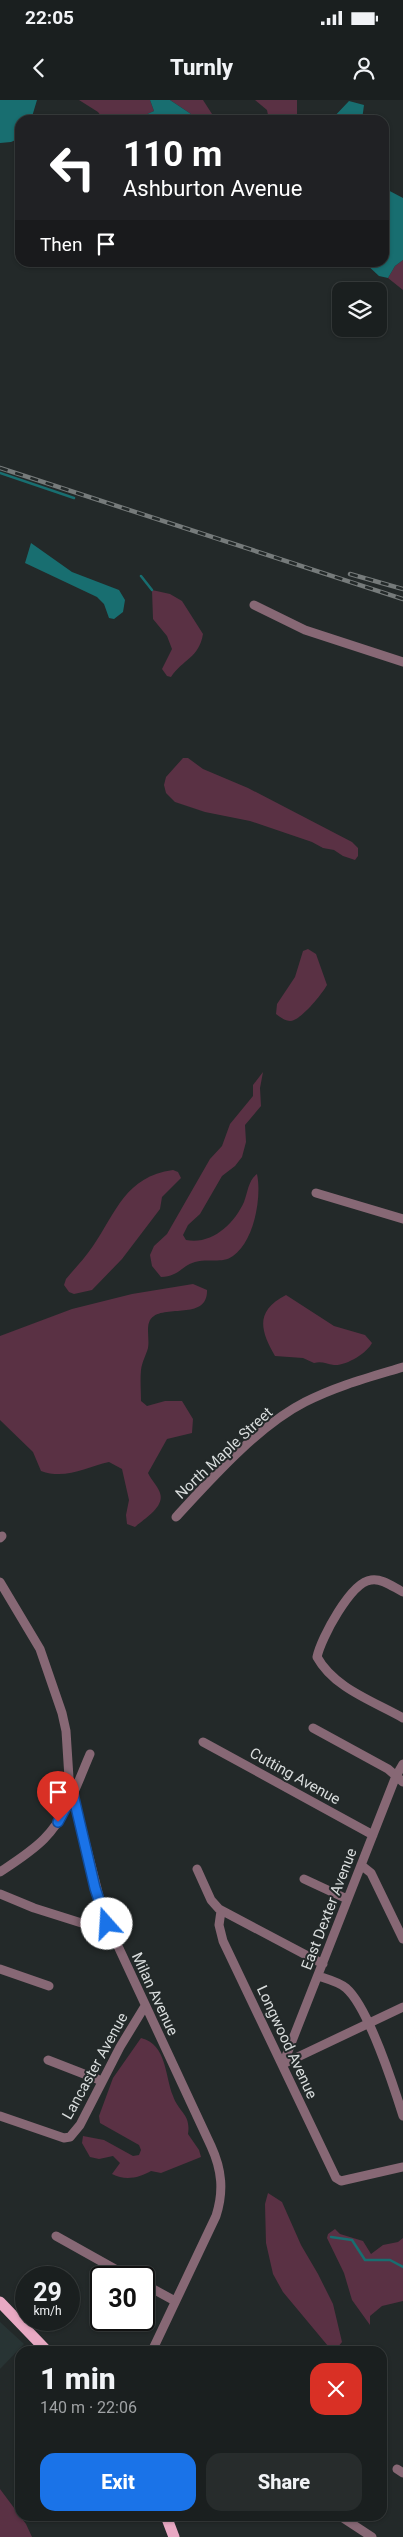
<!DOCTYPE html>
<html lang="en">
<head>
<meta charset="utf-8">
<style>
  body { margin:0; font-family:Roboto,sans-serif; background:#272c2c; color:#f1f3f6; height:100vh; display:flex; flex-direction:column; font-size:19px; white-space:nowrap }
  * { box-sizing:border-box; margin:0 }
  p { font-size:16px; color:#9fa2a4 }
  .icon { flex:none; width:28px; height:28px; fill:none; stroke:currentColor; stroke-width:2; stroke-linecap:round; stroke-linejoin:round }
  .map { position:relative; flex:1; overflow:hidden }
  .details { position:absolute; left:15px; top:2246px; width:372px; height:175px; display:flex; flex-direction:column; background:#1a1f1f; border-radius:15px; box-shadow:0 1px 4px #0004,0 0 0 1px #383d3d }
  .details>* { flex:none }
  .banner { position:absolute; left:15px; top:15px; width:374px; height:152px; border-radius:15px; box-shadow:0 1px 4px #0004,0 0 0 1px #383d3d; background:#202124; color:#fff; overflow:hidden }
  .controls { position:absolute; left:332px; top:182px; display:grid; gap:10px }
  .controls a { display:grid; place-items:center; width:55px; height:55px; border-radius:10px; background:#1a1f1f; box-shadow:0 1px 4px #0004,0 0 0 1px #383d3d; font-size:25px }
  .speed { position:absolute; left:15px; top:2166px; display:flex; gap:10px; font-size:25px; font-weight:700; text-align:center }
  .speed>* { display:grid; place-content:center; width:65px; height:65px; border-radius:50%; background:#1a1f1f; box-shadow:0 1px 4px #0004,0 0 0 1px #383d3d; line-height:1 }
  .speed small { font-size:12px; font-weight:400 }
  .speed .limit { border:2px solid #111; border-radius:8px; background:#fff; color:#111 }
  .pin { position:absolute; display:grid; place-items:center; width:42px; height:42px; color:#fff; margin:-51px -21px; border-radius:50% 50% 50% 0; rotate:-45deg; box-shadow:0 0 5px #0007 }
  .pin .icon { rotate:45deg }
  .me { position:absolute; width:55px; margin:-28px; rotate:341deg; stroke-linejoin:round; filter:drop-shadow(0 0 4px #0008) }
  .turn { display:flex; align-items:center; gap:18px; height:105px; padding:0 25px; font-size:22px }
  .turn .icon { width:65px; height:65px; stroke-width:2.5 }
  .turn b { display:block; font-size:35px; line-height:42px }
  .then { display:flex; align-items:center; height:48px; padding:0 25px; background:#0003; gap:10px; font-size:19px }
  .round { display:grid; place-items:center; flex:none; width:52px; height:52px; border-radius:15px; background:#272c2c }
  .head { display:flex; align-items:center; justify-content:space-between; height:85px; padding:0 25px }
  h1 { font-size:30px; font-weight:800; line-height:38px }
  .button { display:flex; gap:10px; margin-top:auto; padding:10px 25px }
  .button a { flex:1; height:58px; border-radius:15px; background:#1a73e8; color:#fff; font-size:20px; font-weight:800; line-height:58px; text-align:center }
  .button a+a { background:#272c2c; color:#f1f3f6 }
  .status { display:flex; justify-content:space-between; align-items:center; height:35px; padding:0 25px; background:#1a1f1f; direction:ltr }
  .status svg { height:14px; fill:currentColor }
  header { display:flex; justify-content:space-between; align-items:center; height:65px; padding:0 25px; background:#1a1f1f; font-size:22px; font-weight:800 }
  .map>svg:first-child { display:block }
</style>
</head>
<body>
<div class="status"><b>22:05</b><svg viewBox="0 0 49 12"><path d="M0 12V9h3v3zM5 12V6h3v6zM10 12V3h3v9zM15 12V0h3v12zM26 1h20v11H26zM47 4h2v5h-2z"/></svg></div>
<header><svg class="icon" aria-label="back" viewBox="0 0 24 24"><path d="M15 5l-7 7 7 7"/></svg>Turnly<svg class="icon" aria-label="person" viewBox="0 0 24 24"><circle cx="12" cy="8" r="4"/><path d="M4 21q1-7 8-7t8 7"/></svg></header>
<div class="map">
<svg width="403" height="2437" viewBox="0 0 403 2437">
  <rect width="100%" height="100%" fill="#232929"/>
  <path fill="#283434" d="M 0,2222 L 24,2244 L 0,2269 Z"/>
  <path fill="#5a3144" d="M 79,0 L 150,0 L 154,11 L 134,20 L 104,20 L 98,12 Z
    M 170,0 L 203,0 L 212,14 L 200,20 Z
    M 255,0 L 297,0 L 297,14 L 290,20 L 269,20 L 267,10 Z
    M 403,160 L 403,190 L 388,178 L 395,166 Z
    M 152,490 L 170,494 L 182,501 L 203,534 C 199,558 183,559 171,577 L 167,576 L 162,569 L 172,549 L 167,536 L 153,519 Z
    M 183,658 L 188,658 L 203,669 L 248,688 L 352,742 L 358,748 L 358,756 L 355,760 L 343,756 L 334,750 L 323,748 L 312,742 L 250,721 L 205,712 L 175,702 L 166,693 L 164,685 L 166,677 Z
    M 308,849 L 316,854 L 327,885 C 322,894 304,916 294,920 C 288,923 281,918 276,914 L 277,904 L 295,877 L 303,851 Z
    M 263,972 L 260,988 L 261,1006 L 245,1025 L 246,1042 L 242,1057 L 235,1066 L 222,1076 L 200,1114 L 188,1125 L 183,1135 L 186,1140 C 212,1145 234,1124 244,1102 C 248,1092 248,1081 257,1074 C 262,1097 254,1142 233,1156 C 222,1164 208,1158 195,1162 C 181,1166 180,1176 161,1177 L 152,1166 L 150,1155 L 154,1146 L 167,1134 L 210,1059 L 222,1046 L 230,1024 L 253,996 L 253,985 Z
    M 173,1070 L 178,1072 L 181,1078 L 162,1097 L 160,1109 L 122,1159 L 92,1190 L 74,1194 L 69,1192 L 64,1185 L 66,1179 C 75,1168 85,1158 93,1146 C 117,1111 125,1077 173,1070 Z
    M 193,1184 L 207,1190 C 208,1219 170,1206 154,1216 C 144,1222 150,1238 148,1248 C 146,1255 142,1262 141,1270 C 140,1280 141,1291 141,1301 L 147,1306 L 165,1301 L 182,1301 L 193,1319 L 192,1333 L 167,1339 L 148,1373 C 151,1380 158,1386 160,1393 C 165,1407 144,1419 135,1427 L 127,1424 L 126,1415 L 129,1400 L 122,1369 L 109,1362 C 86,1367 66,1380 41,1371 L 33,1352 L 0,1320 L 0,1236 L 72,1209 L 132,1194 Z
    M 286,1195 L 334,1226 L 365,1235 L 372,1243 C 367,1253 346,1266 334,1265 C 326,1264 322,1261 314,1263 L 303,1258 L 275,1256 C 260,1230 255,1211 286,1195 Z
    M 141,1938 C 167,1944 165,1977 173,1996 C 179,2013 191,2014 188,2034 L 199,2050 L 201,2057 L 161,2073 L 151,2071 C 139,2078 125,2081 112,2074 L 120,2063 L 113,2056 L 99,2059 L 90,2057 L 82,2043 L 83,2036 L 104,2040 L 133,2056 L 139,2055 L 141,2050 L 139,2045 L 100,2023 L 99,2016 L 113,1978 Z
    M 268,2093 L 282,2102 L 301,2145 L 318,2174 L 333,2204 L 342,2242 L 337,2248 L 328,2246 L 283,2192 L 273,2174 L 266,2143 L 265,2104 Z
    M 335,2129 L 340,2134 L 363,2141 L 371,2154 L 383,2145 L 398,2142 L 403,2138 L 403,2201 L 382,2206 L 370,2216 L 370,2225 L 352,2200 L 344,2173 L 327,2138 L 328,2134 Z
    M 0,2389 L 26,2424 L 32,2437 L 0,2437 Z"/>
  <path fill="#186e70" d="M 0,0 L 37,0 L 31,20 L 20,20 L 20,38 L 11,42 L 0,43 Z
    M 150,0 L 170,0 L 200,20 L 134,20 L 154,11 Z
    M 349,1 L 364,5 L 362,20 L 331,20 Z
    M 384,88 L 403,98 L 403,160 L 395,166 L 388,178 L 379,176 L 365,163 L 384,162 Z
    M 31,443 L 72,472 L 119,490 L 125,500 L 123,512 L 114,519 L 109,518 L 104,504 L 97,497 L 25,463 Z"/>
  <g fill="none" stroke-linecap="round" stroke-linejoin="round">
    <path stroke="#186e70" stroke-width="2.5" d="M 0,373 L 74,398
      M 141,476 L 152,490
      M 331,2137 L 352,2140 L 365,2160 L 390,2160 L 403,2167"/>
    <path stroke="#876875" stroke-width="9" d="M 254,505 L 305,530 L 403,562
      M 316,1093 L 403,1119
      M 176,1417 C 212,1378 258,1326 305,1302 C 336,1286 370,1277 403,1267
      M 0,1438 L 2,1436
      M 0,1482 L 40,1549 L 62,1613 L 66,1631 L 69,1678 L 104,1816 L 211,2046 C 222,2070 224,2091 216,2116 L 152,2251
      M 403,1492 C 393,1487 382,1478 371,1480 C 351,1482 321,1538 317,1557 C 334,1588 373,1601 403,1618
      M 313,1628 L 388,1669 L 403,1682
      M 203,1642 L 373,1735
      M 361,1765 L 371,1773 L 403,1839
      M 197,1769 L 211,1800 L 219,1809 L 323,1864
      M 0,1772 C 15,1762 31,1752 44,1739 C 67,1716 77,1684 90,1654
      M 304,1779 L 347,1799
      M 0,1794 L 34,1808 L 110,1832
      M 221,1811 L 219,1825 L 223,1841 L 336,2078 L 341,2081 L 403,2067
      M 0,1869 L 49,1886
      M 318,1876 C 327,1879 339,1882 346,1888 C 368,1907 394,1987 403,2016
      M 48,1960 L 102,1981
      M 283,1964 L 396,1676 L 403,1664
      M 283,1964 L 403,1907
      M 0,2016 L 64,2038 L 70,2037 L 80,2025 L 120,1947 L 145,1906
      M 56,2136 L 131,2178
      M 144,2184 L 175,2201
      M 397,2369 L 403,2373
      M 340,2416 L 372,2437"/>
    <path stroke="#e8a9c3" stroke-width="11" d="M 0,2202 L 47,2251
      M 166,2416 L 174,2437"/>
    <defs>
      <path id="rail" d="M 0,368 L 403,499
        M 350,474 L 403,489"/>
    </defs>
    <use href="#rail" stroke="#767b7b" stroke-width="4.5"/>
    <use href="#rail" stroke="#232929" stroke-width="2.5" stroke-dasharray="8" stroke-linecap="butt"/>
  </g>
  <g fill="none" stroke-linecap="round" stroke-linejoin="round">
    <defs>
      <path id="route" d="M 58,1722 L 73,1694 L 95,1788 L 107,1824"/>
    </defs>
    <use href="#route" stroke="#114b97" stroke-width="12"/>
    <use href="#route" stroke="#1a73e8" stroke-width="9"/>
  </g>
  <g text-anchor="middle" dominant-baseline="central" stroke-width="4" stroke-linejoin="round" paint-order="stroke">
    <g font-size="15" fill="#d9dddd" stroke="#232929">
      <text transform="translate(224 1353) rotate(-43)">North Maple Street</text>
      <text transform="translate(295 1676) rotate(29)">Cutting Avenue</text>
      <text transform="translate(329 1809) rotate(-69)">East Dexter Avenue</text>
      <text transform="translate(155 1894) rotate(65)">Milan Avenue</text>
      <text transform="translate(287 1942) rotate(65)">Longwood Avenue</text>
      <text transform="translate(95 1966) rotate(-61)">Lancaster Avenue</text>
    </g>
  </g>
</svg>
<div class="controls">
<a><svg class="icon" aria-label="layers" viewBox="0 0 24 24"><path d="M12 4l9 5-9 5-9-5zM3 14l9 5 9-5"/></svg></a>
</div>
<div class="speed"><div>29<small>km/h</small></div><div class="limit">30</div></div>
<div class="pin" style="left:58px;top:1722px;background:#d93025"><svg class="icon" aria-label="arrive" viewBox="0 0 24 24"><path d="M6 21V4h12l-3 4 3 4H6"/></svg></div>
<svg class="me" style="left:107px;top:1824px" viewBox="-20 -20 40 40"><circle r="19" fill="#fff"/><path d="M0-13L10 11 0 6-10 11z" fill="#1a73e8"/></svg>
<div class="banner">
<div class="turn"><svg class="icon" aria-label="left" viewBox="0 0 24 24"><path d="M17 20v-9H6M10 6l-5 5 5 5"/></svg><div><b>110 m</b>Ashburton Avenue</div></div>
<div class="then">Then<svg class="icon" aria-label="arrive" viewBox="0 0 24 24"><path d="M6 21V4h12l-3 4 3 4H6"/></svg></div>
</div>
<section class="details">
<div class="head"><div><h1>1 min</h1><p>140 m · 22:06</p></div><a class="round" style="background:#d93025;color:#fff"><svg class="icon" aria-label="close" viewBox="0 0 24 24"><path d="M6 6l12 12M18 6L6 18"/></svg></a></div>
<div class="button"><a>Exit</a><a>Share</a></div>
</section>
</div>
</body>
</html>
